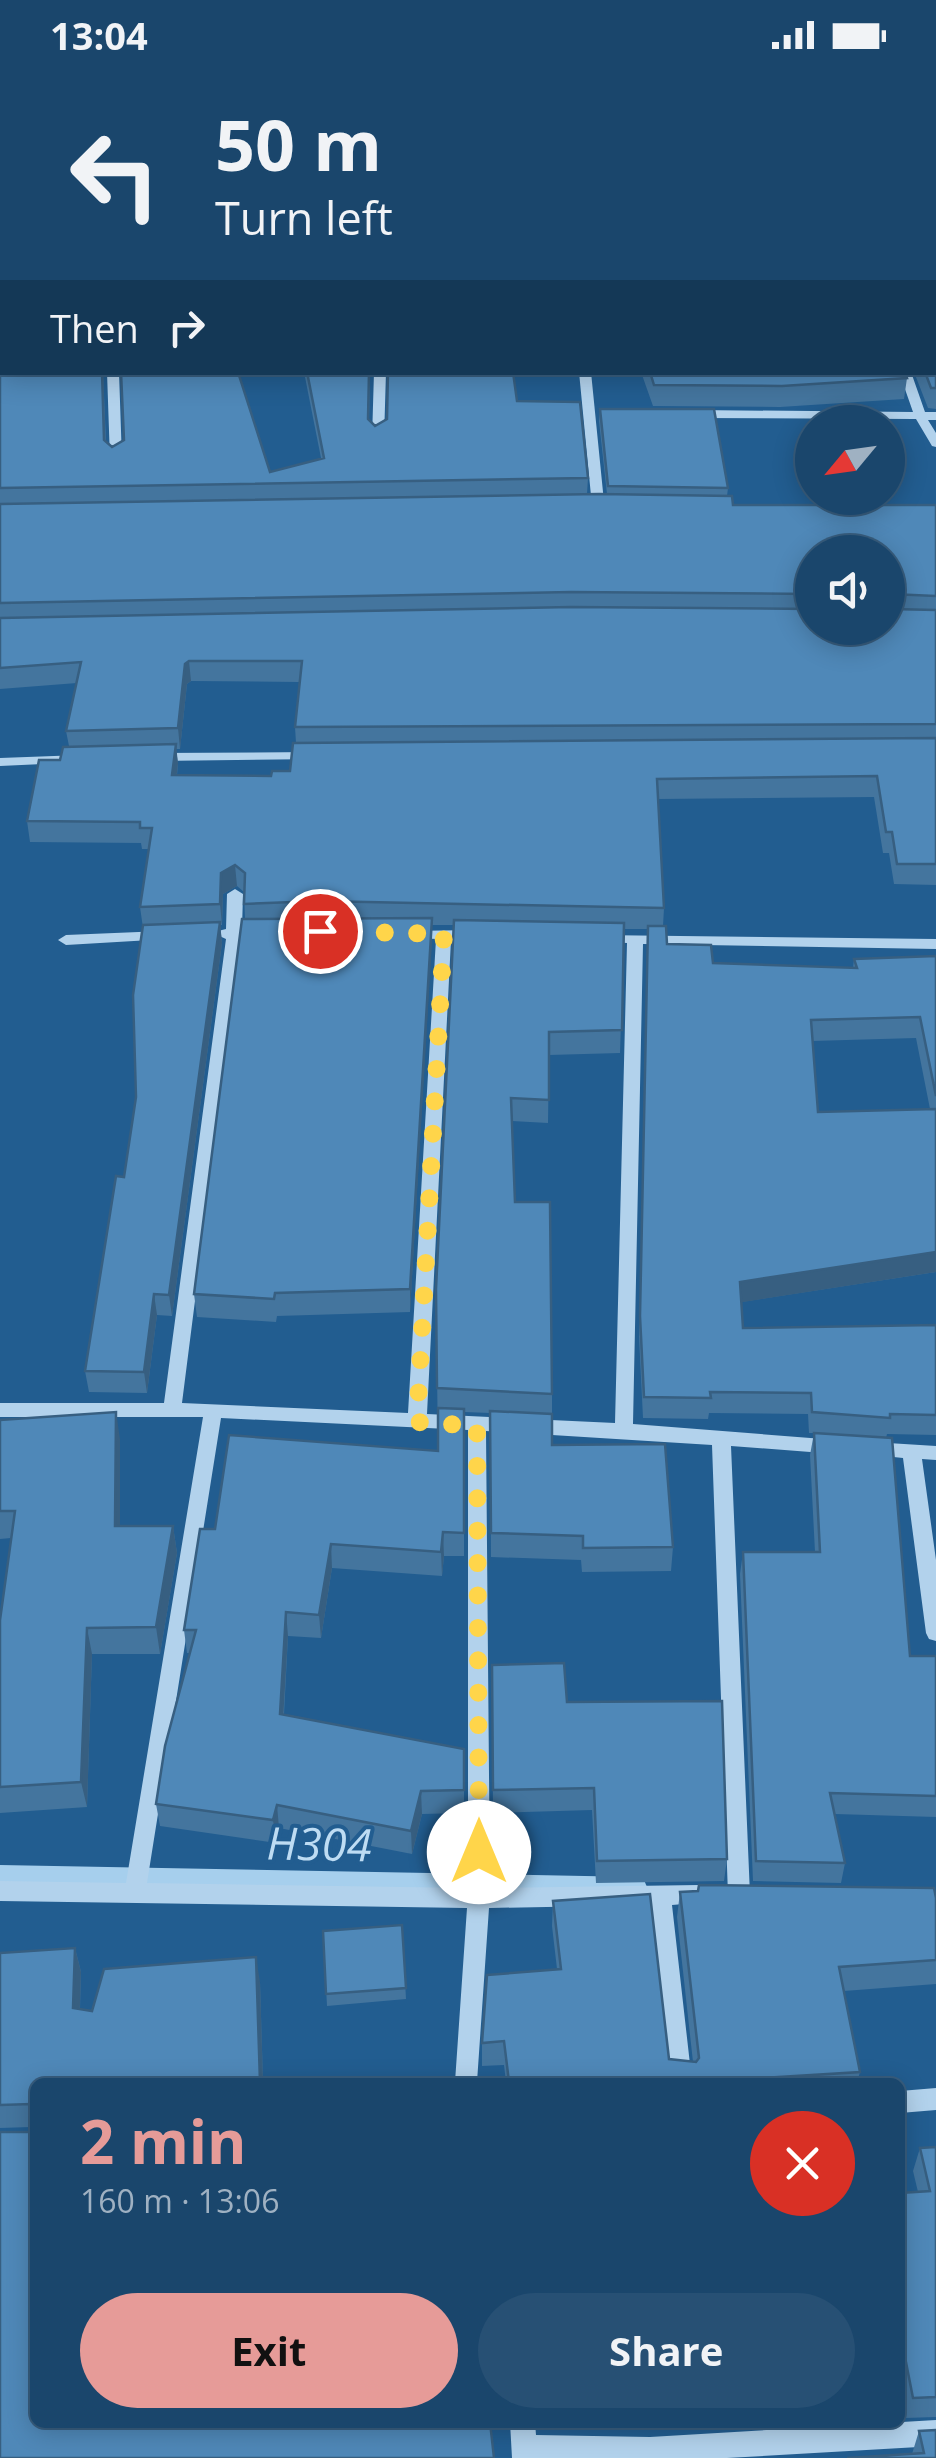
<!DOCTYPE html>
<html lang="en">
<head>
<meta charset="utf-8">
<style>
  body { margin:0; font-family:"Open Sans",sans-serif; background:#275074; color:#f1f3f6; height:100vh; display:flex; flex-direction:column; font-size:38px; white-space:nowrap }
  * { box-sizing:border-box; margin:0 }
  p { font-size:32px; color:#9fb1c2 }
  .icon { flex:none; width:55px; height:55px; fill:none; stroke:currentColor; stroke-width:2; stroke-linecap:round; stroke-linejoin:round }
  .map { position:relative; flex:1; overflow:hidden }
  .sheet { position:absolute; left:30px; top:2008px; width:875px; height:350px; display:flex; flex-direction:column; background:#1a466c; border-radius:15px; box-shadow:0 5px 25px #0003,0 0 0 2px #385e7f }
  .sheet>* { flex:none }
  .top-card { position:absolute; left:0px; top:0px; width:938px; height:305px; box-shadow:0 5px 25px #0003,0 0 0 2px #385e7f; background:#1a466c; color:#f1f3f6; overflow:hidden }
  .needle { width:65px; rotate:241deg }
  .tools { position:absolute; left:795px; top:335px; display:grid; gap:20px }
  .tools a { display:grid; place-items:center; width:110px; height:110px; border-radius:50%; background:#1a466c; box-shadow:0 5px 25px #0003,0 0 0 2px #385e7f; font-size:50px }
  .pin { position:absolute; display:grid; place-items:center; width:85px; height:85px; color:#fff; margin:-42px; border:5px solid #fff; border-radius:50%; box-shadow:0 2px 10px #0007 }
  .me { position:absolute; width:110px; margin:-55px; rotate:0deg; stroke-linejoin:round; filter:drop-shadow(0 0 8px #0008) }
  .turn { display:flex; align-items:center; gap:35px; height:210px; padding:0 50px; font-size:45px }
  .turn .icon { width:130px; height:130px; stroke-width:2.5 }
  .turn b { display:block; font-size:70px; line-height:85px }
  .then { display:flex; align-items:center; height:95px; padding:0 50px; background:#0003; gap:20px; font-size:38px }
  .round { display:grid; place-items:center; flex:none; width:105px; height:105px; border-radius:52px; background:#275074 }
  .overview { display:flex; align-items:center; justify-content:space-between; height:170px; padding:0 50px }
  h1 { font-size:60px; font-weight:700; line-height:75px; color:#e69b98 }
  .button { display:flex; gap:20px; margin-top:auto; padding:20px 50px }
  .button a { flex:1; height:115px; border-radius:60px; background:#e69b98; color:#111; font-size:40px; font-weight:700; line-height:115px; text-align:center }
  .button a+a { background:#275074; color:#f1f3f6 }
  .status { display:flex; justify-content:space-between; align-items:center; height:70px; padding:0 50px; background:#1a466c; direction:ltr }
  .status svg { height:28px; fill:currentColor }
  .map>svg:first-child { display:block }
</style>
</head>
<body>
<div class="status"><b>13:04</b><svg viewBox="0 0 49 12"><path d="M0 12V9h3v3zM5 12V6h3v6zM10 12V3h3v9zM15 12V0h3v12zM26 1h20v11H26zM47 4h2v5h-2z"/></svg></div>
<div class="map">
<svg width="936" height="2388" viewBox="0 0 936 2388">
  <rect width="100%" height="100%" fill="#225d90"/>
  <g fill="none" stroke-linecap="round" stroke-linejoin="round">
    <path fill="#a6cfed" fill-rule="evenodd" d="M 0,1795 L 636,1807 L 644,1810 L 647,1817 L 644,1824 L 636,1827 L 0,1815 Z"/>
    <path fill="#b2d2ec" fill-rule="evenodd" d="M 178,0 L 188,0 L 188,2 L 178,2 Z
      M 711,0 L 721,0 L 722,2 L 712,2 Z
      M 840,0 L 850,0 L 852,2 L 842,2 Z
      M 915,0 L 925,0 L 927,2 L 917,2 Z
      M 935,15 L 936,15 L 936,22 L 935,22 Z
      M 107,302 L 119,302 L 122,390 L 116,394 L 110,390 Z
      M 374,302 L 386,302 L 384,369 L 378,373 L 372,369 Z
      M 579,302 L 591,302 L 604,432 L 612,436 L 606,440 L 592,436 Z
      M 899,302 L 911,302 L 925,342 L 936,342 L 936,350 L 928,350 L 936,363 L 936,377 L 932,376 L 916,349 L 695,348 L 689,344 L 695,340 L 913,342 Z
      M 316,682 L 321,683 L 321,689 L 157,691 L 150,687 L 157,683 Z
      M 81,685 L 88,689 L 86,692 L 0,696 L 0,688 Z
      M 235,819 L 243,824 L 242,859 L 261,858 L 269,863 L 261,868 L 241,869 L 182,1333 L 408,1343 L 436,869 L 407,867 L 404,864 L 407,861 L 476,860 L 484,865 L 476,870 L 451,870 L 427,1344 L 615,1353 L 627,873 L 597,871 L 594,868 L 597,865 L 936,869 L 936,879 L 643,874 L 633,1354 L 836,1370 L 843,1372 L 845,1377 L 843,1382 L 836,1384 L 731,1376 L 750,1825 L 747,1832 L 739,1835 L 731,1832 L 728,1825 L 712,1375 L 486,1361 L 490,1818 L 699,1815 L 707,1818 L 710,1825 L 707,1832 L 672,1835 L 692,2012 L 670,2012 L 650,1835 L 489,1838 L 477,2012 L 455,2012 L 467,1838 L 0,1831 L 0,1811 L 126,1813 L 203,1347 L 0,1347 L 0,1333 L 164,1333 L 226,869 L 215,864 L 218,861 L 226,859 L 227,824 ZM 221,1348 L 468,1360 L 468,1818 L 147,1813 Z
      M 163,861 L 168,863 L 171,866 L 168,869 L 66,875 L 58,870 L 66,865 Z
      M 872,1372 L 936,1376 L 936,1390 L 922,1389 L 936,1490 L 936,1571 L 929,1569 L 926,1563 L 903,1388 L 865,1384 L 863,1379 L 865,1374 Z
      M 936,2018 L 936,2040 L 900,2043 L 900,2021 Z
      M 936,2350 L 936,2376 L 727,2388 L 512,2388 L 510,2352 L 535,2352 L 536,2365 L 650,2367 Z"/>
    <path fill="#f8fbff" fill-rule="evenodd" d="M 0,65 L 2,65 L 2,73 L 0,73 Z
      M 935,67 L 936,67 L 936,75 L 935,75 Z"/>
  </g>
  <path fill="#44759e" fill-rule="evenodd" d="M 0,75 L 2,75 L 2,194 L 0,194 Z
    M 935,88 L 936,88 L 936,339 L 928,338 L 914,302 L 935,302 Z
    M 0,275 L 2,302 L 103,302 L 106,372 L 112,377 L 270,402 L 321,388 L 304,302 L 370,302 L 369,350 L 375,356 L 517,331 L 588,408 L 587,424 L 607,424 L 599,351 L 600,339 L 728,418 L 727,426 L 733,435 L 936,435 L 936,815 L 894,814 L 889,783 L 883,783 L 874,727 L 658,729 L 664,838 L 663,856 L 667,874 L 713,893 L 853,898 L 854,889 L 936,886 L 936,1202 L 741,1232 L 743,1258 L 936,1255 L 936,1365 L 887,1364 L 886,1368 L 910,1586 L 936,1586 L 936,1747 L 835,1744 L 845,1793 L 841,1813 L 753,1811 L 740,1504 L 743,1482 L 815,1482 L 810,1385 L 814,1363 L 809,1363 L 808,1344 L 709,1343 L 708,1349 L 643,1348 L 639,1267 L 648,859 L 624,859 L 620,983 L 549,985 L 548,1053 L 512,1051 L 515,1132 L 552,1324 L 552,1375 L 673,1477 L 671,1501 L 582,1502 L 581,1490 L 491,1487 L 490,1343 L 464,1342 L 464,1486 L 444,1486 L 442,1506 L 332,1498 L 321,1568 L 288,1566 L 284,1644 L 464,1679 L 464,1743 L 422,1744 L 412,1784 L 279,1758 L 276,1773 L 160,1756 L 156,1734 L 190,1583 L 187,1583 L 184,1560 L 215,1459 L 438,1381 L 436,1219 L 454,855 L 432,855 L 410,1242 L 277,1246 L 276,1252 L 197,1247 L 194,1224 L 245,849 L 244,822 L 237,816 L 223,824 L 222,855 L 220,855 L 222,873 L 172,1246 L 157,1245 L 147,1323 L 89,1322 L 85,1301 L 124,1107 L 136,1027 L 143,858 L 140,837 L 149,779 L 142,779 L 141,773 L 30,772 L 27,751 L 69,676 L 66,661 L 77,613 L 0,619 ZM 812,482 L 888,558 L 812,558 ZM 191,611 L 299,612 L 295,657 L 296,673 L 290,701 L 271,706 L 177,705 L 178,694 L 176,679 L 180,679 L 187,614 ZM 916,968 L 930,1039 L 818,1042 L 812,971 Z
    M 641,302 L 905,302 L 907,308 L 904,329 L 780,337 L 653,336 Z
    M 0,1350 L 120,1369 L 120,1456 L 173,1456 L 177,1483 L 160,1584 L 92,1584 L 87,1737 L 0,1743 L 0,1550 L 11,1468 L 0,1469 Z
    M 492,1595 L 567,1632 L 727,1789 L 724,1811 L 596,1813 L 592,1740 L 493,1743 Z
    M 680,1822 L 936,1828 L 936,1914 L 844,1921 L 860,2002 L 857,2012 L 506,2012 L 504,1995 L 482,1996 L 482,1973 L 557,1899 L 552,1856 L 553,1831 L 669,1989 L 693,1992 L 677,1847 Z
    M 402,1855 L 406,1929 L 327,1936 L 323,1861 Z
    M 75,1878 L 81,1902 L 80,1939 L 92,1941 L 260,1912 L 263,2012 L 35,2012 L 31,2062 L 31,2057 L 0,2058 L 0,1883 Z
    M 936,2077 L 936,2347 L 905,2348 L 900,2321 L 900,2123 L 918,2122 L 913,2101 L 920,2078 Z
    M 919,2361 L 936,2388 L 912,2384 Z"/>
  <path fill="#375f81" d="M 80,0 L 174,0 L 175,2 L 63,2 Z
    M 102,302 L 103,302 L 106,390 L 104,370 Z
    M 189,591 L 191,611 L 187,614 L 180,679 L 178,658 L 185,594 Z
    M 176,674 L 178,694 L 174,726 L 172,705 Z
    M 235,795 L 237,816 L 223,824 L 222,855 L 220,834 L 221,803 Z
    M 432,848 L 432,872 L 410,1242 L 410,1219 Z
    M 220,852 L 222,873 L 172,1246 L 169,1225 Z
    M 936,1182 L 936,1202 L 737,1233 L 740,1212 Z
    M 154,1224 L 157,1245 L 147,1323 L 144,1302 Z
    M 116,1342 L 120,1369 L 120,1483 L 115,1456 Z
    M 173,1456 L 177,1483 L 160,1584 L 156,1557 Z
    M 443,1462 L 444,1486 L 442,1506 L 441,1482 Z
    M 331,1474 L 332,1498 L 321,1568 L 319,1545 Z
    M 286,1542 L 288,1566 L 282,1667 L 280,1644 Z
    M 87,1558 L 92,1584 L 87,1737 L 81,1712 Z
    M 421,1721 L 422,1744 L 412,1784 L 411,1761 Z
    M 277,1735 L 279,1758 L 276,1773 L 273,1750 Z
    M 75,1878 L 81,1902 L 79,1963 L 73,1938 Z
    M 256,1887 L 260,1912 L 263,2012 L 260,2012 Z"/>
  <path fill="#4f88b8" stroke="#375f81" stroke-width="2.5" d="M 42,0 L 80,0 L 63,2 L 44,2 Z
    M 451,0 L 619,0 L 620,2 L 451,2 Z
    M 0,75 L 2,75 L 2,175 L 0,176 Z
    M 935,88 L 936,88 L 935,244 Z
    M 935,252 L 936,253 L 936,318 L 931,318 L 925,302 L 935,302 Z
    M 2,274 L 2,302 L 102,302 L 104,370 L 112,377 L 124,370 L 121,302 L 238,302 L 270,402 L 324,388 L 307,302 L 369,302 L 368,349 L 375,356 L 387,349 L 388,302 L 513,302 L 517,331 L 580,332 L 588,408 L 0,418 L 0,275 Z
    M 650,302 L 905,302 L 907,308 L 782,316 L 654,315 Z
    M 600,339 L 714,339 L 728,418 L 608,416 Z
    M 599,424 L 732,426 L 733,435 L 936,435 L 936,526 L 891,524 L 888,534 L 888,482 L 812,482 L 812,524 L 571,522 L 0,533 L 0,434 Z
    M 888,536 L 891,539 L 936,540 L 936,654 L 295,657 L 302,591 L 189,591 L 185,594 L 178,658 L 66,661 L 81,592 L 0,598 L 0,548 L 571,537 L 812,539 L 812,558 L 888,558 Z
    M 936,668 L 936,794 L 897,794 L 892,762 L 886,762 L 877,706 L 657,709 L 664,838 L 319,831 L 244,834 L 245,803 L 235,795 L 221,803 L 220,834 L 140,837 L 152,758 L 140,758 L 140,752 L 27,751 L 39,690 L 60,690 L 63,677 L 176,674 L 172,705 L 271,706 L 272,701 L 290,701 L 293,673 Z
    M 432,848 L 410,1219 L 275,1223 L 274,1229 L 194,1224 L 242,849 Z
    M 454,850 L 624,853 L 622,960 L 549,962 L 549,1030 L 511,1028 L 515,1132 L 550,1132 L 552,1324 L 437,1318 L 436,1219 Z
    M 220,852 L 169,1225 L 154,1224 L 144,1302 L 85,1301 L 116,1106 L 124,1107 L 136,1027 L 133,925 L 143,855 Z
    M 648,856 L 666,856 L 667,874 L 711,875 L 713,893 L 857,898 L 854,889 L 936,886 L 936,1026 L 920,947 L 811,950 L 818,1042 L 936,1039 L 936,1182 L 740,1212 L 743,1258 L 936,1255 L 936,1345 L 890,1344 L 890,1348 L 812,1342 L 811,1323 L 710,1322 L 711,1328 L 644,1327 L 640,1246 Z
    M 438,1338 L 464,1339 L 464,1463 L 443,1462 L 441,1482 L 331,1474 L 319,1545 L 286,1542 L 280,1644 L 464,1679 L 464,1720 L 421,1721 L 411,1761 L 277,1735 L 273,1750 L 156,1734 L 165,1676 L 196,1560 L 184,1560 L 200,1459 L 215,1459 L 229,1365 L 438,1381 Z
    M 490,1341 L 552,1344 L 552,1375 L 665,1374 L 673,1477 L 583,1478 L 583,1466 L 491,1463 Z
    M 116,1342 L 115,1456 L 173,1456 L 156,1557 L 87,1558 L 81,1712 L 0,1717 L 0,1550 L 15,1441 L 0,1441 L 0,1350 Z
    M 814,1363 L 892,1368 L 910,1586 L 936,1586 L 936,1726 L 830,1723 L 845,1793 L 756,1791 L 743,1482 L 820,1482 Z
    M 564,1593 L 567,1632 L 722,1631 L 727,1789 L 597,1791 L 594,1718 L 493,1720 L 492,1595 Z
    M 699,1815 L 934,1818 L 936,1828 L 936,1890 L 839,1897 L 860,2002 L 700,2012 L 509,2012 L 504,1971 L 482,1973 L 487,1905 L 561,1899 L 553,1831 L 650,1824 L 669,1989 L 696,1992 L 699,1988 L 680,1822 L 698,1821 Z
    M 402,1855 L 406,1918 L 326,1924 L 323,1861 Z
    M 75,1878 L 73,1938 L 92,1941 L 104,1899 L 256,1887 L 260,2012 L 35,2012 L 35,2352 L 490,2352 L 494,2388 L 0,2388 L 0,2062 L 31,2062 L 31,2034 L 0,2035 L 0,1883 Z
    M 936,2077 L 936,2327 L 913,2328 L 904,2282 L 900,2282 L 900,2123 L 930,2121 L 920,2078 Z
    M 936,2360 L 936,2388 L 847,2388 L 924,2383 L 919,2361 Z"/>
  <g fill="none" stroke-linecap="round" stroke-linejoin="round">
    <path stroke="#ffd54a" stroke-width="18" stroke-dasharray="0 32.4" d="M 320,861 L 444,864 L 417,1352 L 477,1356 L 479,1782"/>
  </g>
  <g text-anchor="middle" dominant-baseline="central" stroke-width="8" stroke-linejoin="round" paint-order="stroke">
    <g font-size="45" font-style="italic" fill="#bedcf3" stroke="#225d90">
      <text transform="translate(319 1773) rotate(1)">H304</text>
    </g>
  </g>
</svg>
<div class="tools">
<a><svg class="needle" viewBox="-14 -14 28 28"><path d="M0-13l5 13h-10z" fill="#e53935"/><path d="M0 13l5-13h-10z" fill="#9fb1c2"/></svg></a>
<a><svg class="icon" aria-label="sound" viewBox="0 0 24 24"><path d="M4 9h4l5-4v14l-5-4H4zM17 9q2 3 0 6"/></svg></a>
</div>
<div class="pin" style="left:320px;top:861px;background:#d93025"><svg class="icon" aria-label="arrive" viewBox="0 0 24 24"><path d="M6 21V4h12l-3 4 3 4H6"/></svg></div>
<svg class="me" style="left:479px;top:1782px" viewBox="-20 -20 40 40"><circle r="19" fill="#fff"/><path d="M0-13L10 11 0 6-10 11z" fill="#ffd54a"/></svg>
<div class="top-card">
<div class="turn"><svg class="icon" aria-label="left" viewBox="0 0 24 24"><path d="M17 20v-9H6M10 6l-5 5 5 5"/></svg><div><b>50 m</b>Turn left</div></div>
<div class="then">Then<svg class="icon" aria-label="right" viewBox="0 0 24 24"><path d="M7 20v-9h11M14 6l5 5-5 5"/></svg></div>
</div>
<section class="sheet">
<div class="overview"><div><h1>2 min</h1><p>160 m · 13:06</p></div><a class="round" style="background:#d93025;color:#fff"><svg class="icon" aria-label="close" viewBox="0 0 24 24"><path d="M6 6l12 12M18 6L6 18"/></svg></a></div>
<div class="button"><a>Exit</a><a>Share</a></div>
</section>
</div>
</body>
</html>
